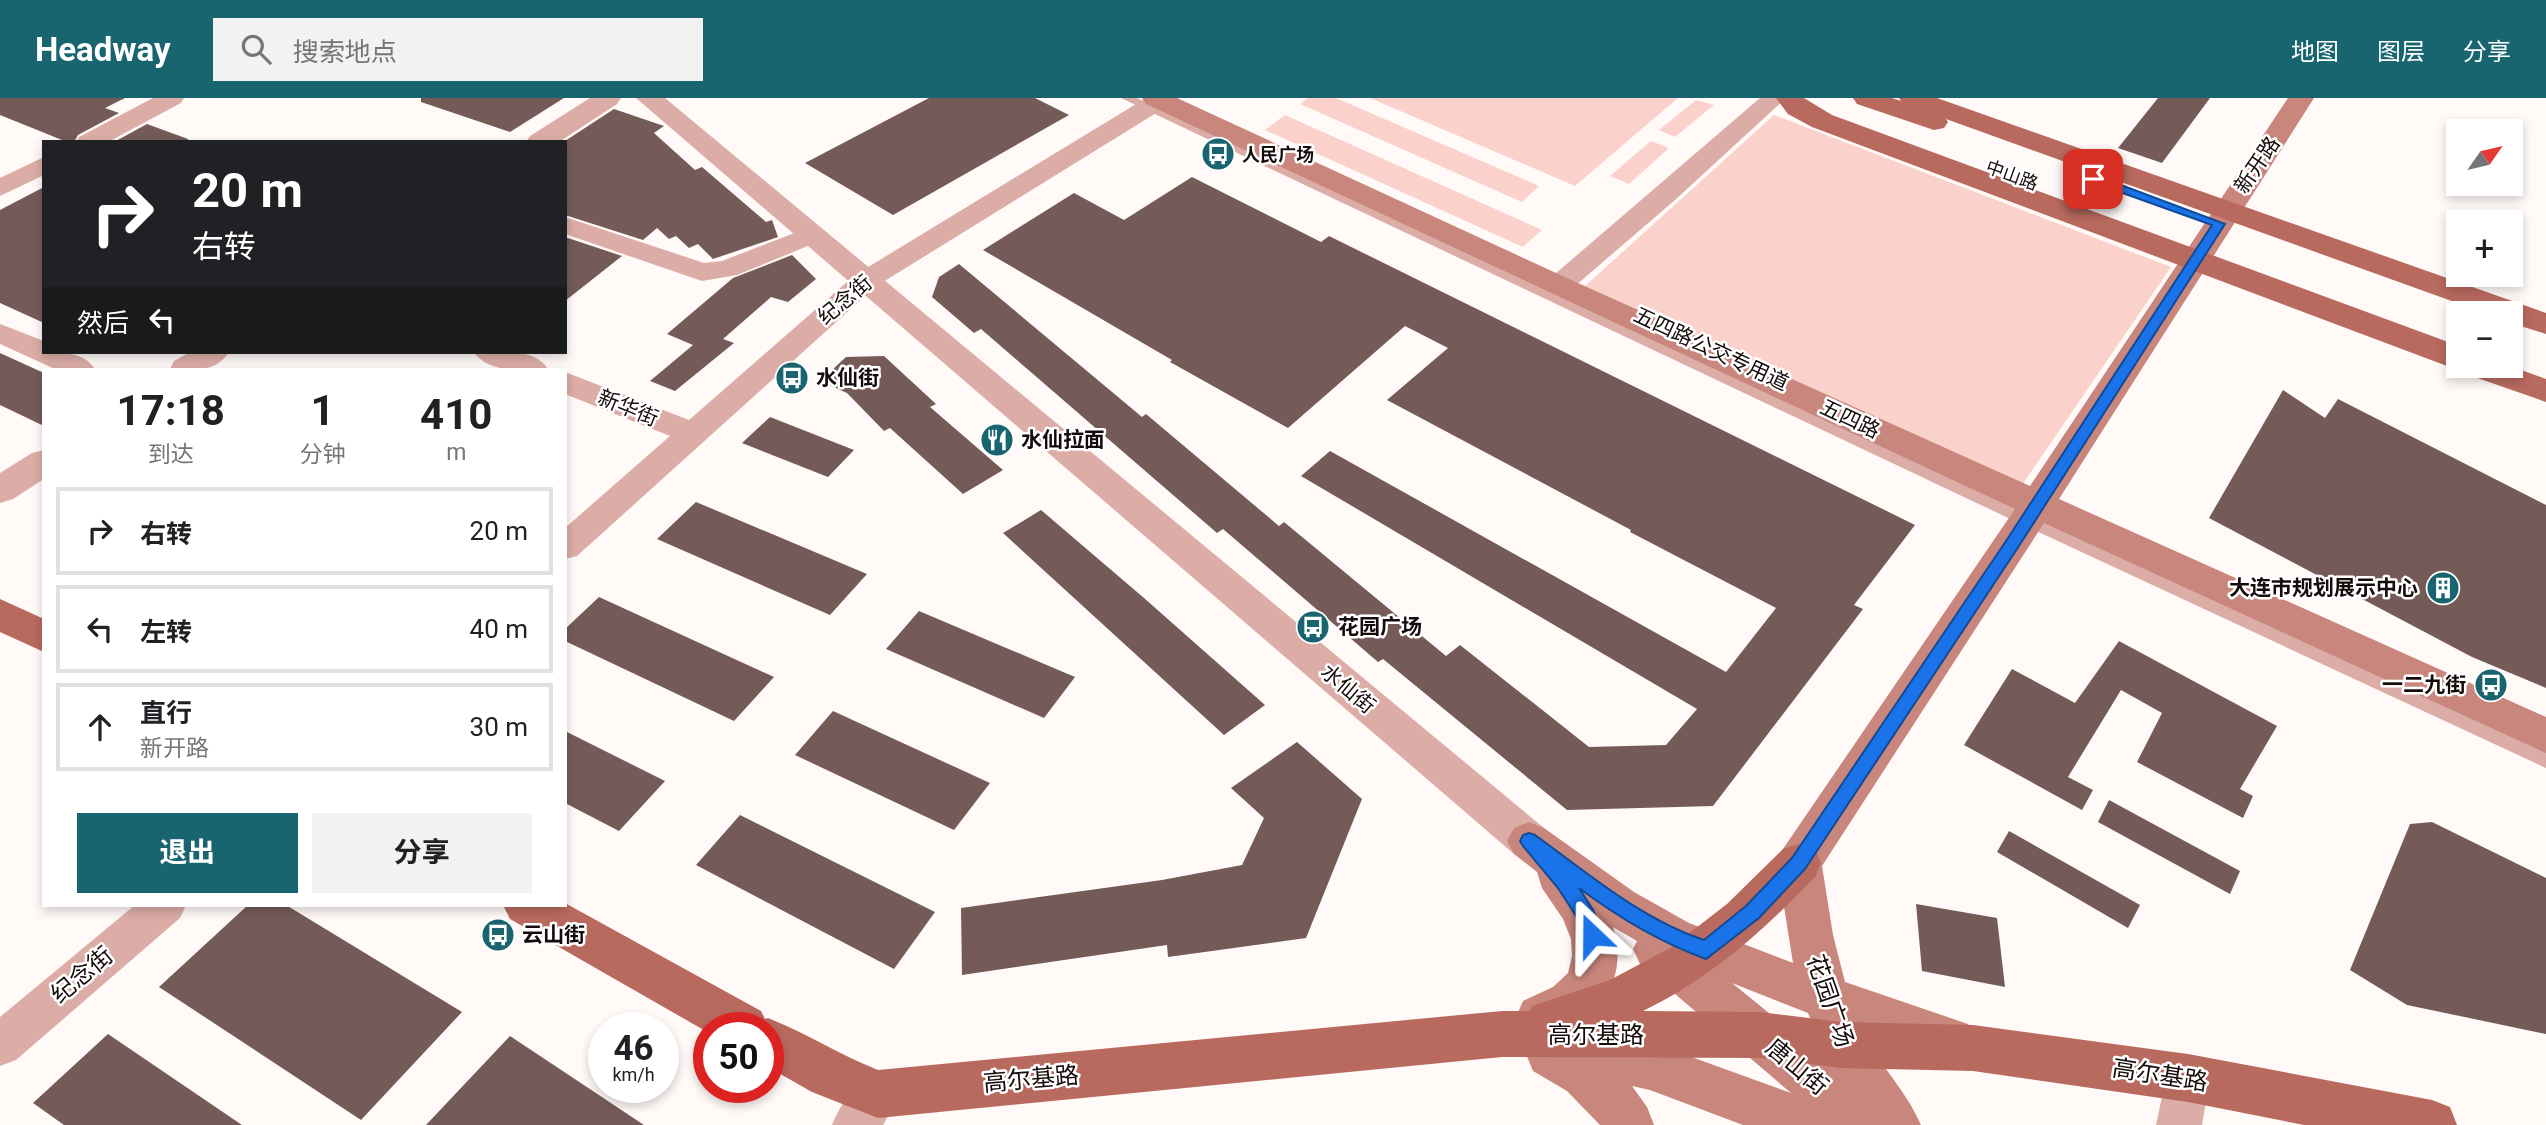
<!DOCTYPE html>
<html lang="zh">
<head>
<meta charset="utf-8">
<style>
  body { margin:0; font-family:Roboto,"Noto Sans SC",sans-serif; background:#f2f2f2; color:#202124; height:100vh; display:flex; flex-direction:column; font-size:26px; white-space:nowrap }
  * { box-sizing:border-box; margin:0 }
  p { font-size:23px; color:#757577 }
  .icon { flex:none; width:38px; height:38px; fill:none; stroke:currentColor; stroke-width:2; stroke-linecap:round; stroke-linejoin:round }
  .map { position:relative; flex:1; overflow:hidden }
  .side { position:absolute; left:42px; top:270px; width:525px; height:539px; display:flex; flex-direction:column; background:#fff; border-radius:0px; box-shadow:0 4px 10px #0003 }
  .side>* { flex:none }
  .banner { position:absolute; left:42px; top:42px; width:525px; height:214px; border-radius:0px; box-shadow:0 4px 10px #0003; background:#202124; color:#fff; overflow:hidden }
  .needle { width:46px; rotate:56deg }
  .controls { position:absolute; left:2446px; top:21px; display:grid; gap:14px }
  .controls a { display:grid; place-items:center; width:77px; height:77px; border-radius:0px; background:#fff; box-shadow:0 4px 10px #0003; font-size:35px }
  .speed { position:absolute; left:588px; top:914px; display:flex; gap:14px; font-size:35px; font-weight:700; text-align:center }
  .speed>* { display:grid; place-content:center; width:91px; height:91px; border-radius:50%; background:#fff; box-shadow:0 4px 10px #0003; line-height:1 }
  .speed small { font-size:18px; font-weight:400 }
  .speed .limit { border:10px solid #d22; background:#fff; color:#111 }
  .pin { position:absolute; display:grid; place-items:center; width:60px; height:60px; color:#fff; margin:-30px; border-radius:14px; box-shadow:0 4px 10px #0006 }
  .me { position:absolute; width:77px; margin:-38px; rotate:337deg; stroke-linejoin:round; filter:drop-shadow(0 0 5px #0008) }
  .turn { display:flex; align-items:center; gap:24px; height:147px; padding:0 35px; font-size:32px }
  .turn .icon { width:91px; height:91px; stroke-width:2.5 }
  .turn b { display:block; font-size:49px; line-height:60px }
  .then { display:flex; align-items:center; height:66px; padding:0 35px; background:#0003; gap:14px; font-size:26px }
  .eta { display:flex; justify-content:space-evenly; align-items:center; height:119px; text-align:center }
  .eta b { font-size:42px; font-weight:700; line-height:49px }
  .cta { display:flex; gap:14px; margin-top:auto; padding:14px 35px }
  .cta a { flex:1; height:80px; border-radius:0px; background:#18646f; color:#fff; font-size:28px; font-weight:700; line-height:80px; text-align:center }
  .cta a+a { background:#f2f2f2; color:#202124 }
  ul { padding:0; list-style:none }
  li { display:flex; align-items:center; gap:21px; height:88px; margin:0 14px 10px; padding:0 21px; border:4px solid #e0e0e0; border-radius:0px }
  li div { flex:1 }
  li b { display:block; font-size:26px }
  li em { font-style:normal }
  header { display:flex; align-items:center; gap:42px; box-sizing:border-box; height:98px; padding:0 35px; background:#18646f; color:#fff }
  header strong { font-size:33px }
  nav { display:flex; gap:38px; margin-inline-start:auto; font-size:24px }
  .search { width:490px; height:63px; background:#f2f2f2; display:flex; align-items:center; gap:18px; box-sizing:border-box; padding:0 24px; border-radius:0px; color:#757577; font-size:26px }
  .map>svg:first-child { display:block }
</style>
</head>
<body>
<header>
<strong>Headway</strong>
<div class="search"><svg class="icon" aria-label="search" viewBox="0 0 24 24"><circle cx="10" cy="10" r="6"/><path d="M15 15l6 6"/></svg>搜索地点</div>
<nav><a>地图</a><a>图层</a><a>分享</a></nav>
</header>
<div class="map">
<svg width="2546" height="1027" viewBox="0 0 2546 1027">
  <rect width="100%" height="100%" fill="#fff9f8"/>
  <path fill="#fad2cb" d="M 1308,0 L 1336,0 L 1539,88 L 1522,104 L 1300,6 Z
    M 1370,0 L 1678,0 L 1575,88 Z
    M 1696,2 L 1714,7 L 1675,39 L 1659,32 Z
    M 1285,17 L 1542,132 L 1523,149 L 1265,32 Z
    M 1774,17 L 2171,169 L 2020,390 L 1584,189 Z
    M 1651,43 L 1669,50 L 1629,86 L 1610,78 Z"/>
  <path fill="#745b58" d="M 0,0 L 125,0 L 105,10 L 119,15 L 78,37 L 74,44 L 67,44 L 0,17 Z
    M 421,0 L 564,0 L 510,34 L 421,4 Z
    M 929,0 L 1035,0 L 1069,17 L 893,117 L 805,65 Z
    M 2158,0 L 2210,0 L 2162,65 L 2118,50 Z
    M 614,11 L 664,28 L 654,35 L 695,72 L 702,69 L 766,124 L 772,122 L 778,139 L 713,161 L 698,146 L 689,150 L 676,138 L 669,141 L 657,130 L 643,142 L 565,117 L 565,43 Z
    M 147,26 L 188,41 L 188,44 L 114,44 Z
    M 1192,79 L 1321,144 L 1329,138 L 1915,427 L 1854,507 L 1863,511 L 1713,708 L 1567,712 L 1383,561 L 1378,564 L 1223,431 L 1217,435 L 981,231 L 974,235 L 932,199 L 939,179 L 959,166 L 1142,319 L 1146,316 L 1279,428 L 1284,424 L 1446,558 L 1460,547 L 1589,649 L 1666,647 L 1697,611 L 1301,378 L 1330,353 L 1726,574 L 1776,510 L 1630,434 L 1631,432 L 1387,302 L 1448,250 L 1405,228 L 1288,330 L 1170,264 L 1172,262 L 983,152 L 1074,95 L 1124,122 Z
    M 44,89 L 44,225 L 0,205 L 0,112 Z
    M 565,139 L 622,158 L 565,203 Z
    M 792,157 L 816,181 L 788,204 L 771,199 L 723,241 L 734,245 L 675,293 L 650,283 L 693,247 L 667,236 L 733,180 Z
    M 0,255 L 44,275 L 44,328 L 0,307 Z
    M 884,258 L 936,306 L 930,309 L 1003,372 L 963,396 L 890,330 L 884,333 L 847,295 L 820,283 L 846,259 Z
    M 2283,292 L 2325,320 L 2338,301 L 2546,407 L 2546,590 L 2472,559 L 2209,420 Z
    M 770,319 L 854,352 L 828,379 L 742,345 Z
    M 696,404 L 867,476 L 830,517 L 657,441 Z
    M 1041,412 L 1144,500 L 1265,607 L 1224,637 L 1003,435 Z
    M 599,499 L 774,579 L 734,623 L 565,543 L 565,531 Z
    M 919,513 L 1075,579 L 1044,620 L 886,551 Z
    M 2119,543 L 2277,628 L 2240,691 L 2253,698 L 2243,720 L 2137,664 L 2162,615 L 2121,592 L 2068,679 L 2093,692 L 2082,712 L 1964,647 L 2012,571 L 2075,605 Z
    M 833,613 L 990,685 L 954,732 L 795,657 Z
    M 565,633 L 665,683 L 619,733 L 565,705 Z
    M 1297,644 L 1362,701 L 1306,840 L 1168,859 L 1167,847 L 962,877 L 961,810 L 1162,782 L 1242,767 L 1264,720 L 1231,690 Z
    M 2109,702 L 2240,773 L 2230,796 L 2098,724 Z
    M 740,717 L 935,814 L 894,871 L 696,767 Z
    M 2432,724 L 2546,780 L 2546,936 L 2407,907 L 2350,872 L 2410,726 Z
    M 2009,733 L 2140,807 L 2128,830 L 1997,754 Z
    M 1916,806 L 1997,820 L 2005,889 L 1922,873 Z
    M 248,807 L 286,807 L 462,914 L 361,1022 L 159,889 Z
    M 108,936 L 242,1027 L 64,1027 L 33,1005 Z
    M 510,938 L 644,1027 L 426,1027 Z"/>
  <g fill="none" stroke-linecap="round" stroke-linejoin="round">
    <path fill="#dbada6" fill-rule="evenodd" d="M 1121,0 L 1137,0 L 2033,418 L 2546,653 L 2546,670 L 2021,426 Z"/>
    <path fill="#dbada6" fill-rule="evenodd" d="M 153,0 L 184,0 L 181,5 L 108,44 L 76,44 L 79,39 Z
      M 1146,0 L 1172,2 L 1169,7 L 875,189 L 577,458 L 565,461 L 565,430 L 670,338 L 565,296 L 565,274 L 689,322 L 855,177 Z
      M 1760,0 L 1786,0 L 1675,102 L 1568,194 L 1558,197 L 1548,194 L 1544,188 L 1548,182 Z
      M 44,59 L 44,77 L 0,98 L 0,80 Z
      M 565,119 L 704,165 L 722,163 L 810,129 L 820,131 L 824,137 L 820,143 L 737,177 L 702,183 L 565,136 Z
      M 0,226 L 44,243 L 44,254 C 62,254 84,254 95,271 L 55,271 L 0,246 Z
      M 474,254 C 496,253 534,249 548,271 C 526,272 488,276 474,254 Z
      M 135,807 L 186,807 L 180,820 L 16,962 L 0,968 L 0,919 Z
      M 2188,958 L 2204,965 L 2210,980 L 2202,1027 L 2156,1027 L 2166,980 L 2172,965 Z
      M 878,974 L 894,980 L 901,996 L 883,1027 L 832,1027 C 842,1004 855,983 878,974 Z"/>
    <path fill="#dbada6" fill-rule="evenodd" d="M 590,0 L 621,0 L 617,6 L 559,44 L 526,44 L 530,38 Z
      M 636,0 L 665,0 L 1544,730 L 1551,743 L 1544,756 L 1529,762 L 1514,756 Z
      M 190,254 L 229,254 C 215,276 192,271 170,271 L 174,263 Z
      M 44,352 L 44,381 L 13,401 L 0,405 L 0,375 L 32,355 Z"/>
    <path fill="#c8867c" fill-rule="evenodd" d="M 1142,0 L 1177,0 L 1569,181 L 2030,388 L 2288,0 L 2314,0 L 2059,401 L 2546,619 L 2546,655 L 2044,425 L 1822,768 L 1833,837 L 1845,884 L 1968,926 L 1975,942 L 1968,958 L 1951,965 L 1864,935 C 1880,968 1907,994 1921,1027 L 1743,1027 L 1650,992 L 1632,988 L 1647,1009 L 1654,1027 L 1600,1027 L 1567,993 L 1533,973 L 1526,956 L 1533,939 L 1523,935 L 1516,919 L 1523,903 L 1553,889 L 1568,875 L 1572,858 L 1571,841 L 1563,821 L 1542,790 L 1537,774 L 1514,756 L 1507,743 L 1514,730 L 1529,724 L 1544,730 L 1634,794 L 1689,825 L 1793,865 L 1777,765 L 1783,751 L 2015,411 L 1146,6 ZM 1613,829 L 1637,843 L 1633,851 L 1640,866 L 1791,995 L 1650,944 L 1572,928 C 1611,911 1626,867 1613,829 ZM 1732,885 L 1808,915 L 1827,962 Z"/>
    <path fill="#b96a5f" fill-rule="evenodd" d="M 1776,0 L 1804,0 L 1832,17 L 2459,248 L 2459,268 L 2510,268 L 2546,281 L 2546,304 L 2466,276 L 2463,270 L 2447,268 L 1812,29 L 1788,16 Z
      M 1853,0 L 1892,0 L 1901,3 L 1899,0 L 1937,0 L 2546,215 L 2546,236 L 2511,225 L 2511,215 L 2485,215 L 1946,21 L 1948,24 L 1944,30 L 1934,32 L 1857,6 Z
      M 0,501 L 44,521 L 44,554 L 0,534 Z
      M 1799,746 L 1815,751 L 1821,765 L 1815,779 C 1763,833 1711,880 1643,913 L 1759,914 L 1842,924 L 1973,927 L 2188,956 L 2432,1002 L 2450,1009 L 2457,1027 L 2304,1027 L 2188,1004 L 1973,973 L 1842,970 L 1759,960 L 1502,959 L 878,1020 L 812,994 L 768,969 L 768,929 L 709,929 L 709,935 L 510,821 L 503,807 L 565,805 L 761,913 L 765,921 L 768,920 C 806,935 840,957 878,972 L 1502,913 L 1530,913 L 1532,908 L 1610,882 L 1670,850 L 1727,806 L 1783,751 Z"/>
  </g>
  <path fill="#1a73e8" stroke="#114b97" stroke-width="2" d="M 2089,78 L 2097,78 L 2225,126 L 2017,451 L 1805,771 L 1759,820 L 1706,861 C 1659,844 1619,820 1579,790 L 1593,812 L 1602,837 L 1599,844 L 1592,846 L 1586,844 L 1578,821 L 1558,790 L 1523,748 L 1520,743 L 1523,737 L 1529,735 L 1535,737 C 1589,776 1641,821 1704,842 L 1746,808 L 1792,760 L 2006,443 L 2212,127 L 2089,83 Z"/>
  <defs>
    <symbol id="bus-disc" viewBox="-11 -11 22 22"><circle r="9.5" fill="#18646f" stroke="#fff"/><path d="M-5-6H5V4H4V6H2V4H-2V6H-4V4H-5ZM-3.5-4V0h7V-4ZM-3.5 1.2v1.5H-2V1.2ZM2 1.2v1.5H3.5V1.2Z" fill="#fff"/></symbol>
    <symbol id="restaurant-disc" viewBox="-11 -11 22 22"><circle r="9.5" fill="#18646f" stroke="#fff"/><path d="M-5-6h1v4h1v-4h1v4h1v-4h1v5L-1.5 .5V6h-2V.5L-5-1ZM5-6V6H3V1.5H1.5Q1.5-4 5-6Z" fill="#fff"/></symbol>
    <symbol id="building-disc" viewBox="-11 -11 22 22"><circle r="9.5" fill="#18646f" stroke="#fff"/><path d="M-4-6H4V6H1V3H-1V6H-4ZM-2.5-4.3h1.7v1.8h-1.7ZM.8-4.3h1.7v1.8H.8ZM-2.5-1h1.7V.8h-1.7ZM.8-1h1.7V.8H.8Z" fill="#fff"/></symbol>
  </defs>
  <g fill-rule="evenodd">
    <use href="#bus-disc" x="1199" y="37" width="38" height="38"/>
    <use href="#bus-disc" x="773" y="261" width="38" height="38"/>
    <use href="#restaurant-disc" x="978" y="323" width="38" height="38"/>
    <use href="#building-disc" x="2424" y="471" width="38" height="38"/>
    <use href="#bus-disc" x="1294" y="510" width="38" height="38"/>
    <use href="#bus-disc" x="2472" y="568" width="38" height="38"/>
    <use href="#bus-disc" x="479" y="818" width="38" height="38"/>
  </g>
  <g text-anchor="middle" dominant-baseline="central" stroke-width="5" stroke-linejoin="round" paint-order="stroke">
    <g font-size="18" font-weight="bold" fill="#140b0a" stroke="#fff" text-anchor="start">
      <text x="1242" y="56">人民广场</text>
    </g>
    <g font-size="18" fill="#140b0a" stroke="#fff">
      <text transform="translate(2012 77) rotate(20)">中山路</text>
    </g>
    <g font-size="21" fill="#140b0a" stroke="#fff">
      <text transform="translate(2257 67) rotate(-56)">新开路</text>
      <text transform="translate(845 202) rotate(-40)">纪念街</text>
      <text transform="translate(1711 251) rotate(25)">五四路公交专用道</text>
      <text transform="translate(628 310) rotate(22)">新华街</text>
      <text transform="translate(1850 321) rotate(25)">五四路</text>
      <text transform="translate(1348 591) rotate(40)">水仙街</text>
    </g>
    <g font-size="21" font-weight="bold" fill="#140b0a" stroke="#fff" text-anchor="start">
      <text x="816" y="280">水仙街</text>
      <text x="1021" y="342">水仙拉面</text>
      <text x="2418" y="490" text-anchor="end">大连市规划展示中心</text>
      <text x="1338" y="529">花园广场</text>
      <text x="2466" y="587" text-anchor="end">一二九街</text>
      <text x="522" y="837">云山街</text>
    </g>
    <g font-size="24" fill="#140b0a" stroke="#fff">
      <text transform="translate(82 877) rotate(-40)">纪念街</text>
      <text transform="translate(1830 903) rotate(71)">花园广场</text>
      <text x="1596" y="937">高尔基路</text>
      <text transform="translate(1797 969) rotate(40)">唐山街</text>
      <text transform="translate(2160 977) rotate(9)">高尔基路</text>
      <text transform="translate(1031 981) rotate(-5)">高尔基路</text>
    </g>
  </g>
</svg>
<div class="controls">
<a><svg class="needle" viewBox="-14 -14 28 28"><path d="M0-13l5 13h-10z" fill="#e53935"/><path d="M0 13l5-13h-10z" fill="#757577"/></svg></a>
<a>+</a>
<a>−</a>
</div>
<div class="speed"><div>46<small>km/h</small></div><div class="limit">50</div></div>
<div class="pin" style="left:2093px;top:81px;background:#d93025"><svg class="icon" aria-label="arrive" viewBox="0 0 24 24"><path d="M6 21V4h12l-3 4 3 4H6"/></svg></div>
<svg class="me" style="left:1592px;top:837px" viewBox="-20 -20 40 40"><path d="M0-17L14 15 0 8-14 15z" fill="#1a73e8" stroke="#fff" stroke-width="4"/></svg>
<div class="banner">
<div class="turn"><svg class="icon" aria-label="right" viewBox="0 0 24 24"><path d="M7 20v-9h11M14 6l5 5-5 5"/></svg><div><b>20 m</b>右转</div></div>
<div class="then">然后<svg class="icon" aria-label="left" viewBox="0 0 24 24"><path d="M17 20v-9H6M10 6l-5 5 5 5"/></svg></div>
</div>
<section class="side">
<div class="eta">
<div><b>17:18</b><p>到达</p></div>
<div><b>1</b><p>分钟</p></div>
<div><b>410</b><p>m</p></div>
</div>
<ul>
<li><svg class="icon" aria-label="right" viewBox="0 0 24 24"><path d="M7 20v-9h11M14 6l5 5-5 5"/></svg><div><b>右转</b></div><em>20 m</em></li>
<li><svg class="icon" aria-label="left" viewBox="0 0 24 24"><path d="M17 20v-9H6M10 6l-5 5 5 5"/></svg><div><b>左转</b></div><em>40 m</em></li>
<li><svg class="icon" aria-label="ahead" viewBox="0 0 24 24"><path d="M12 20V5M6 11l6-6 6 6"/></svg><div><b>直行</b><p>新开路</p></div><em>30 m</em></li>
</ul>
<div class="cta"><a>退出</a><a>分享</a></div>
</section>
</div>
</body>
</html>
